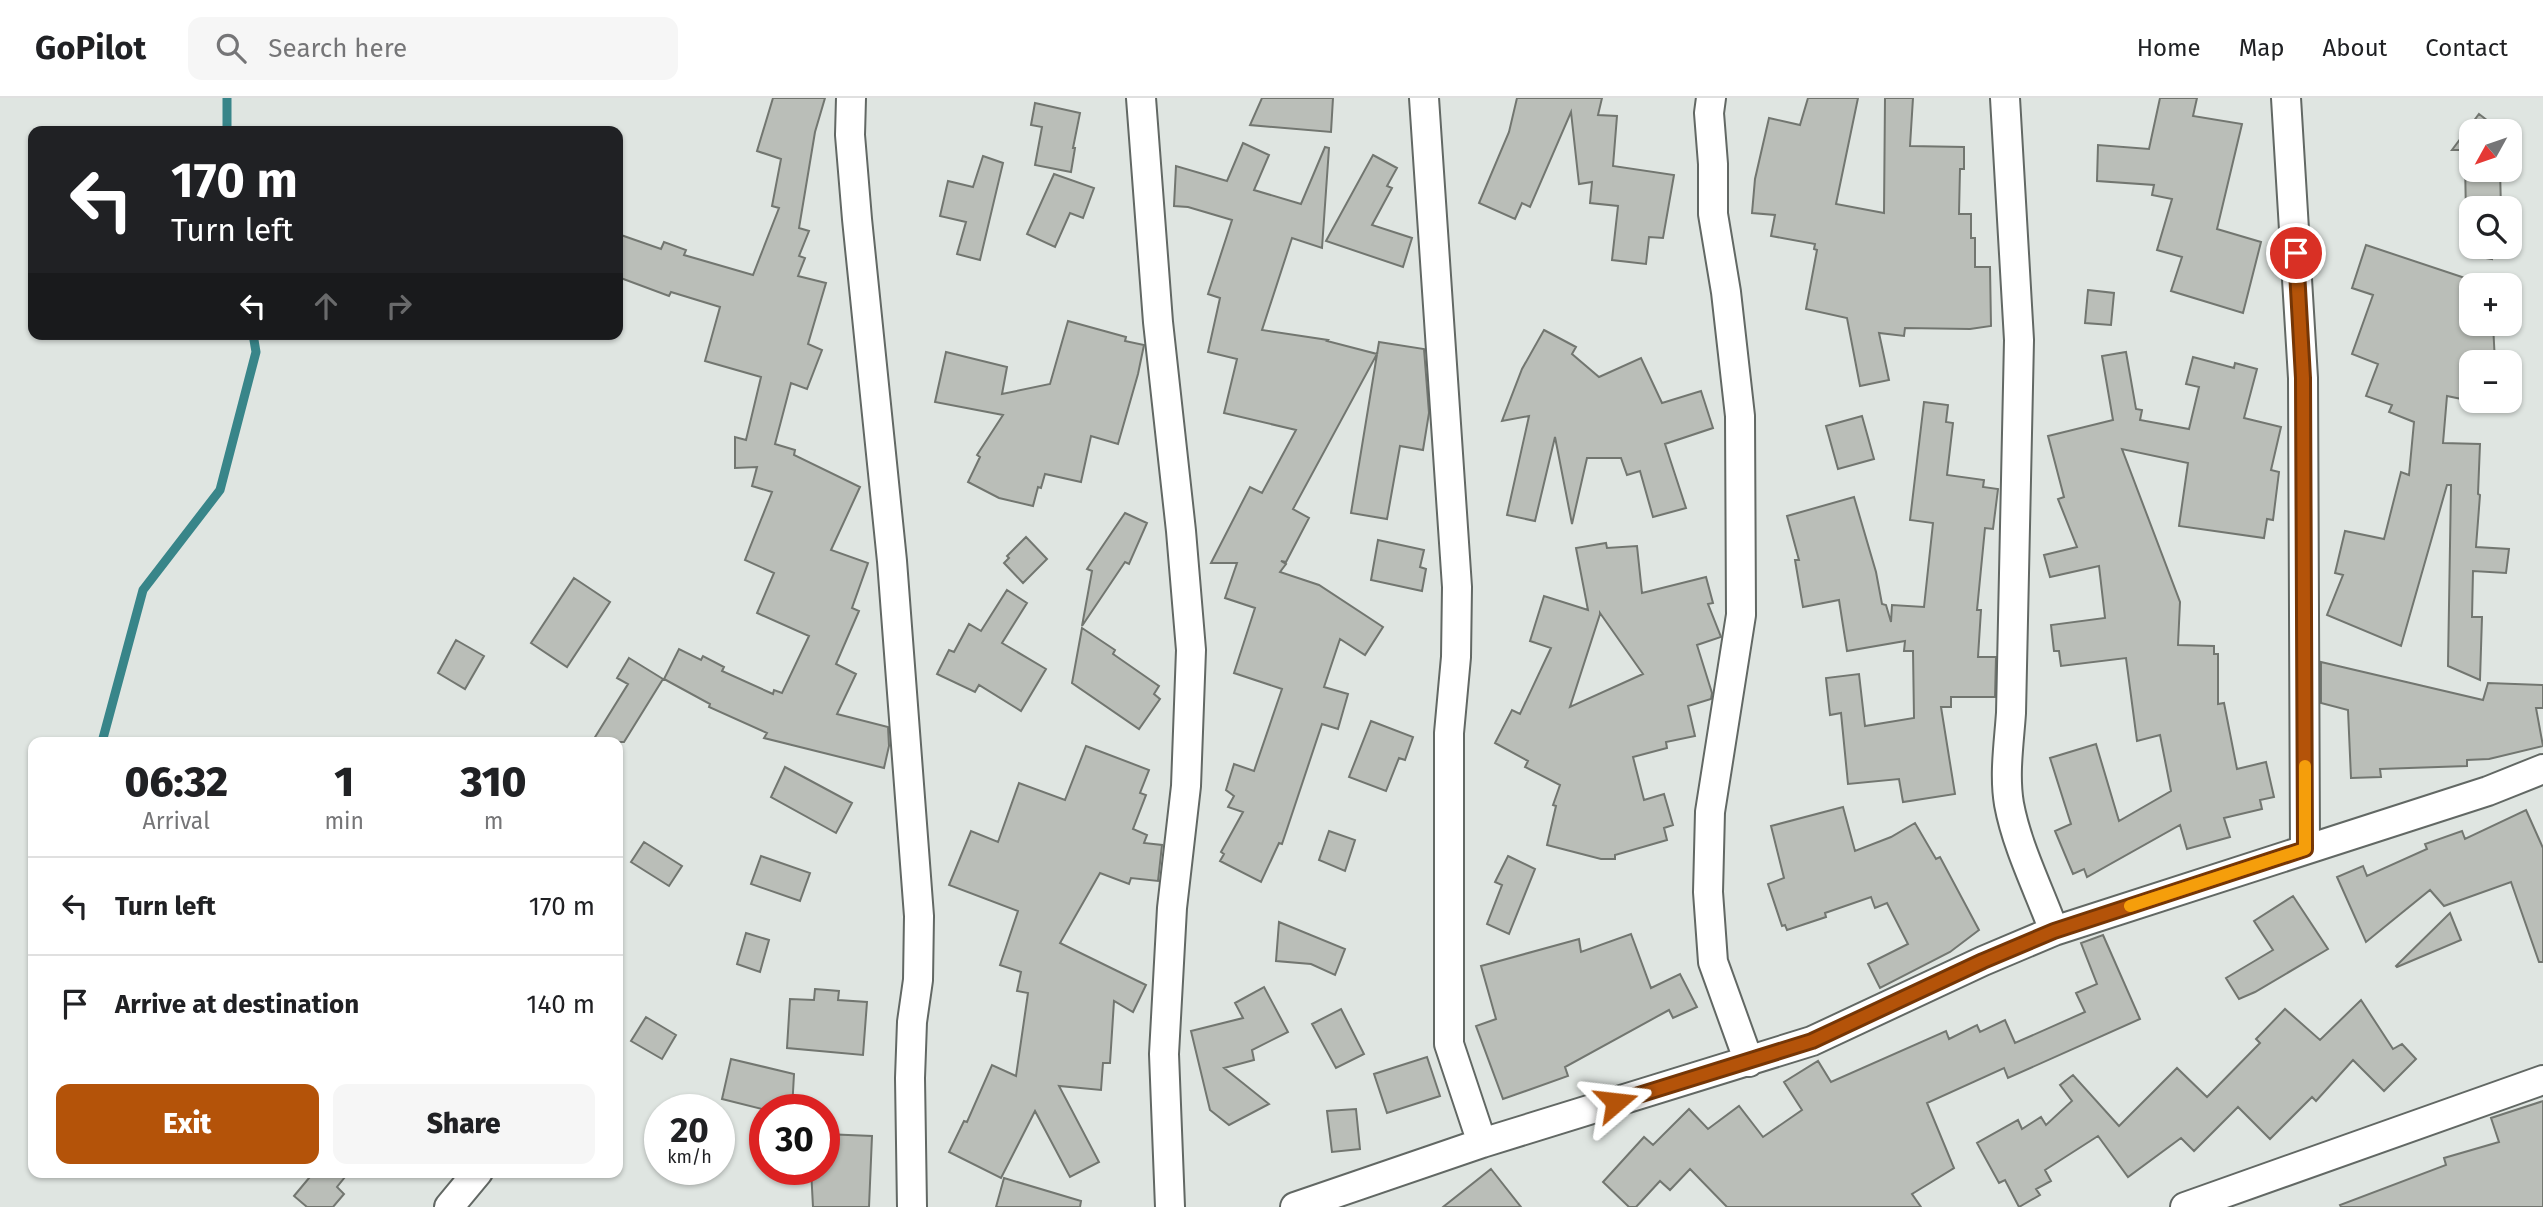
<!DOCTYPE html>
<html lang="en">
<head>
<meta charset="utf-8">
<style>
  body { margin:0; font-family:"Fira Sans",sans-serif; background:#f6f6f6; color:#202124; height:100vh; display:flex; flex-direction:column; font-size:26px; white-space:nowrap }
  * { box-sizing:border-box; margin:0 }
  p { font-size:23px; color:#757577 }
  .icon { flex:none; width:38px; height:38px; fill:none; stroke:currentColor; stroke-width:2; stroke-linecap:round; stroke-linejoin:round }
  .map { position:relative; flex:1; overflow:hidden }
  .details { position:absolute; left:28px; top:639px; width:595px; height:441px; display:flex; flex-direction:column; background:#fff; border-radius:14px; box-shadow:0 2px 5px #0004 }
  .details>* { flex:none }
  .hud { position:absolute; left:28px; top:28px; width:595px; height:214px; border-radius:14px; box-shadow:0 2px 5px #0004; background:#202124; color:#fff; overflow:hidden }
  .needle { width:46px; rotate:230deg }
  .tools { position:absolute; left:2459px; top:21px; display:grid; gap:14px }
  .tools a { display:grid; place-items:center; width:63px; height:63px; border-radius:14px; background:#fff; box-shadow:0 2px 5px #0004; font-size:35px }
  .speed { position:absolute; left:644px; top:996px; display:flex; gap:14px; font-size:35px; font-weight:700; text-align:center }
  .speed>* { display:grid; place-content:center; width:91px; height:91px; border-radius:50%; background:#fff; box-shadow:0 2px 5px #0004; line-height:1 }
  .speed small { font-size:18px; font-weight:400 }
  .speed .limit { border:10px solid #d22; background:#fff; color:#111 }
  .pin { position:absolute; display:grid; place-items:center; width:60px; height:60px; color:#fff; margin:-30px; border:4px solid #fff; border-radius:50%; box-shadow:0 2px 7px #0007 }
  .me { position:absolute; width:77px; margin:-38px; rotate:73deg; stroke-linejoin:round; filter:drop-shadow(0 0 5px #0008) }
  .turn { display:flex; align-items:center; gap:24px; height:147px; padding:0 28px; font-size:32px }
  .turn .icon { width:91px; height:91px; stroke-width:2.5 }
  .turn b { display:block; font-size:49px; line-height:60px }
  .lanes { display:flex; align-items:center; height:66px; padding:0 28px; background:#0003; justify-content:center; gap:35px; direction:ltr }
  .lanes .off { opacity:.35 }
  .eta { display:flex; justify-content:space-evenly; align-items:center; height:119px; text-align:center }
  .eta b { font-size:42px; font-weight:800; line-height:49px }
  .button { display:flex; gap:14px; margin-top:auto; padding:14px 28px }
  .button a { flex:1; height:80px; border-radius:14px; background:#b45309; color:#fff; font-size:28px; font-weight:800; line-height:80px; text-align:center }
  .button a+a { background:#f6f6f6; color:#202124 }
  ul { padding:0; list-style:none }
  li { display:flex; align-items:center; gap:21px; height:98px; padding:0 28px; border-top:2px solid #e0e0e0 }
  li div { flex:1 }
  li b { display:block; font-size:26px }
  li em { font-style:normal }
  header { display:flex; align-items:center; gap:42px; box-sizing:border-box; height:98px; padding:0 35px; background:#fff; border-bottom:2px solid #e0e0e0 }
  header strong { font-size:33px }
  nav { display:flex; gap:38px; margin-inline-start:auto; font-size:24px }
  .search { width:490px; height:63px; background:#f6f6f6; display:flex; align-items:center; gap:18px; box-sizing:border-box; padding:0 24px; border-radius:14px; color:#757577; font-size:26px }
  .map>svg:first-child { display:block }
</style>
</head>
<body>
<header>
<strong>GoPilot</strong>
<div class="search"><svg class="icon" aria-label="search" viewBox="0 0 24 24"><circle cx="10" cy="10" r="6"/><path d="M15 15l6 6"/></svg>Search here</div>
<nav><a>Home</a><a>Map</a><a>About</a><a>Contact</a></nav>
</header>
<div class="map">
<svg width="2543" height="1109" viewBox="0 0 2543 1109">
  <rect width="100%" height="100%" fill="#dfe5e1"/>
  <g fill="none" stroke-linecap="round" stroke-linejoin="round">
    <path stroke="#388589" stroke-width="9" d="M 227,0 L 227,33
      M 102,644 L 143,492 L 220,392 L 256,254 L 253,236"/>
  </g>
  <path fill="#babeb8" stroke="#727670" stroke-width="2" fill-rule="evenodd" d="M 773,0 L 825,0 L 815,34 L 799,130 L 809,133 L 799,158 L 805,160 L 798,178 L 826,185 L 808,246 L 822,252 L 807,291 L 791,285 L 775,346 L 795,352 L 794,357 L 860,389 L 831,452 L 868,465 L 852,510 L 859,513 L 836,566 L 856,576 L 837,616 L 888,629 L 889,648 L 884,670 L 764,640 L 767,635 L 709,609 L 710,606 L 664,581 L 679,551 L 701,562 L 703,558 L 724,569 L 722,573 L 773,596 L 774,592 L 782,595 L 809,538 L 757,515 L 774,475 L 745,462 L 772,394 L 752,388 L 757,369 L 735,370 L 735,339 L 746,342 L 761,279 L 705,263 L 720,209 L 671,194 L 669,198 L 618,179 L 618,136 L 661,151 L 664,144 L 686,152 L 684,157 L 753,177 L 779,110 L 772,108 L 781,61 L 757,53 Z
    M 1262,0 L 1333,0 L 1331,34 L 1250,27 Z
    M 1517,0 L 1602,0 L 1598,17 L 1617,18 L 1613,68 L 1674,77 L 1663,140 L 1649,139 L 1646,166 L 1612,162 L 1618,108 L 1590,105 L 1592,84 L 1579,86 L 1571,14 L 1530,109 L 1522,105 L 1515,121 L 1479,105 L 1509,34 Z
    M 1808,0 L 1858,0 L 1836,106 L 1884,115 L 1885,0 L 1913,0 L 1910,48 L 1964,49 L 1964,71 L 1960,71 L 1959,116 L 1971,116 L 1971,140 L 1975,140 L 1975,169 L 1990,169 L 1991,228 L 1970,231 L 1905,230 L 1904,238 L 1879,235 L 1889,282 L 1860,288 L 1847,220 L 1806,211 L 1817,152 L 1814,151 L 1815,146 L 1771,138 L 1775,117 L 1752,115 L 1755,81 L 1769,20 L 1800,27 Z
    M 2160,0 L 2197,0 L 2193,18 L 2242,26 L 2217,131 L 2261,144 L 2243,215 L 2171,193 L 2182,159 L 2157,152 L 2172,101 L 2152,97 L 2154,87 L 2097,83 L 2098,47 L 2149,51 Z
    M 1035,5 L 1080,15 L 1073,50 L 1075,50 L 1071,74 L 1035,67 L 1042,29 L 1031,27 Z
    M 2479,16 L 2497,30 L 2495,33 L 2471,33 L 2471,52 L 2452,52 Z
    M 1243,45 L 1269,57 L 1254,92 L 1301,106 L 1325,49 L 1329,50 L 1322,150 L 1292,140 L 1262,232 L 1328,242 L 1327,243 L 1377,256 L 1293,411 L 1309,420 L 1286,464 L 1281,463 L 1286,466 L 1280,474 L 1319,487 L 1383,529 L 1365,557 L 1340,541 L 1324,589 L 1348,596 L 1338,631 L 1322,626 L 1282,746 L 1279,745 L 1261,784 L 1220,763 L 1224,756 L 1221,754 L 1243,714 L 1228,709 L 1234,698 L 1226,692 L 1234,666 L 1254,673 L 1282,591 L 1234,575 L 1255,510 L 1225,500 L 1237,465 L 1211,465 L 1250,389 L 1262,395 L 1296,332 L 1224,315 L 1237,261 L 1208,254 L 1220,200 L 1208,196 L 1232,122 L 1188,109 L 1174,108 L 1176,68 L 1227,83 Z
    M 1373,57 L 1397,70 L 1387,88 L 1392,90 L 1372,127 L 1412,140 L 1403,169 L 1326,143 Z
    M 983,58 L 1003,65 L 980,162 L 957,156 L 966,124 L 940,118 L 948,83 L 973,89 Z
    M 2465,62 L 2471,62 L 2471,72 L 2500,72 L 2501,110 L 2471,110 L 2471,120 L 2466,120 Z
    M 1054,76 L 1094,90 L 1083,120 L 1070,115 L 1055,149 L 1027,136 Z
    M 2471,136 L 2471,149 L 2493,149 L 2492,161 L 2468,157 Z
    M 2366,147 L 2471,182 L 2471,226 L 2493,226 L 2495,264 L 2471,264 L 2471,303 L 2447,298 L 2443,345 L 2480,346 L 2478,396 L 2480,397 L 2476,449 L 2509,451 L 2506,475 L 2473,473 L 2472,519 L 2482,519 L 2480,582 L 2448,568 L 2451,387 L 2447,387 L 2401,548 L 2327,517 L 2343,477 L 2335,475 L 2345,433 L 2384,441 L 2401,374 L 2409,377 L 2414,324 L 2389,314 L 2392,307 L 2366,298 L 2378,266 L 2352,256 L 2373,197 L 2352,190 Z
    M 2088,192 L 2114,195 L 2111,227 L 2085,225 Z
    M 1068,223 L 1126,239 L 1125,243 L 1144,247 L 1138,276 L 1118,346 L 1091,338 L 1081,384 L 1045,376 L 1041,390 L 1038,389 L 1033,408 L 999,400 L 968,384 L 980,359 L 977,357 L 1003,317 L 935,304 L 946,254 L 1007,269 L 1002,296 L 1050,286 Z
    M 1544,232 L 1576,249 L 1572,256 L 1599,279 L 1641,260 L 1662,305 L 1701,293 L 1713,330 L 1665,346 L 1686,410 L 1653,419 L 1640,373 L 1627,377 L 1621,360 L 1587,360 L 1572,426 L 1555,339 L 1535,423 L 1507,417 L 1529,318 L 1502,323 L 1522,271 Z
    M 1379,244 L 1424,251 L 1429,315 L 1423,352 L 1400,348 L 1387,421 L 1351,415 Z
    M 2126,254 L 2136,311 L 2142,312 L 2140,322 L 2189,331 L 2199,289 L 2186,286 L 2193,259 L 2234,270 L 2235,265 L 2257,271 L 2244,320 L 2281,329 L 2271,372 L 2279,374 L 2273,422 L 2267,421 L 2264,440 L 2179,428 L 2188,365 L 2122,351 L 2180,504 L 2178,547 L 2214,548 L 2214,556 L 2218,556 L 2218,606 L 2224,605 L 2237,671 L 2266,664 L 2274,699 L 2260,702 L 2262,711 L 2224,720 L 2230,739 L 2187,751 L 2180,727 L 2087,779 L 2084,771 L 2073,776 L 2055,733 L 2071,726 L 2050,660 L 2096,646 L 2119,723 L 2171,693 L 2160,637 L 2137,643 L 2126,560 L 2061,568 L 2059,553 L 2054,553 L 2051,527 L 2105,520 L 2099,468 L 2050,479 L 2044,457 L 2077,449 L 2058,401 L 2064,399 L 2048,338 L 2113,322 L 2102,258 Z
    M 1924,304 L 1948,307 L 1946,324 L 1953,325 L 1947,377 L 1984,382 L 1983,389 L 1998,391 L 1993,431 L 1985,430 L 1977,512 L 1981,512 L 1978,559 L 1996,559 L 1995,599 L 1951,599 L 1951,609 L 1941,609 L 1955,696 L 1903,704 L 1899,681 L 1848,686 L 1841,615 L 1830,617 L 1826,580 L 1859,576 L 1865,628 L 1914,620 L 1913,553 L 1904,553 L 1905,543 L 1847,553 L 1839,502 L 1803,509 L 1795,462 L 1799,462 L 1787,418 L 1854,399 L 1876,474 L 1882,506 L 1886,507 L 1891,524 L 1892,507 L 1924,509 L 1933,425 L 1910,422 Z
    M 1862,318 L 1874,361 L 1838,371 L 1826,328 Z
    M 1125,415 L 1147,425 L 1129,466 L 1125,464 L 1082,528 L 1092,473 L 1087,471 Z
    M 1026,439 L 1047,461 L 1023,485 L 1004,465 L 1009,460 L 1007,458 Z
    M 1378,442 L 1424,452 L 1420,469 L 1426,471 L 1422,493 L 1371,482 Z
    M 1606,445 L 1607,450 L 1637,448 L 1642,495 L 1706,479 L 1713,505 L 1708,506 L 1721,539 L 1697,547 L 1712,595 L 1711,601 L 1688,608 L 1695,638 L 1666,644 L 1667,650 L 1633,659 L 1644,702 L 1664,696 L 1673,727 L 1664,730 L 1667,742 L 1615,757 L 1615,761 L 1601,761 L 1547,747 L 1556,708 L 1553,707 L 1560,687 L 1525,669 L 1528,663 L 1495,645 L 1512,612 L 1520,616 L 1551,550 L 1530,543 L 1544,498 L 1588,512 L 1576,450 ZM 1600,515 L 1643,576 L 1570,609 L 1600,516 Z
    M 574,480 L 610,504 L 567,569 L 531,545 Z
    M 1007,492 L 1027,505 L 1002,545 L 1046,571 L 1021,613 L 979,587 L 975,594 L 937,576 L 949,552 L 954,554 L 969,526 L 981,533 Z
    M 1082,530 L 1115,552 L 1113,556 L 1159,588 L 1154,596 L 1160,601 L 1139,631 L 1072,585 Z
    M 456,542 L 484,558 L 465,591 L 438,575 Z
    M 629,560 L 663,581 L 624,644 L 592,644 L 628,586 L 617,580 Z
    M 2321,564 L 2483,602 L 2488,585 L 2543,587 L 2543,610 L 2536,610 L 2543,648 L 2489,661 L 2467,662 L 2467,668 L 2380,671 L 2381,679 L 2351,680 L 2348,612 L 2321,605 Z
    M 1371,623 L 1413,639 L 1405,662 L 1399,660 L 1386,693 L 1349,679 Z
    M 1086,648 L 1149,672 L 1140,695 L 1146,697 L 1133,731 L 1147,737 L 1144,745 L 1162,747 L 1158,783 L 1131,780 L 1129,786 L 1100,775 L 1060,845 L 1146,887 L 1133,914 L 1114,903 L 1110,965 L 1103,965 L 1101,992 L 1059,988 L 1099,1064 L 1070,1079 L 1035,1013 L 1001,1080 L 949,1054 L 964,1023 L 967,1024 L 992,967 L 1016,978 L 1028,895 L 1017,893 L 1021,874 L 1000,867 L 1018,813 L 949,787 L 971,733 L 998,744 L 1019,685 L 1065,702 Z
    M 785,669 L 852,705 L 836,735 L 771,699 Z
    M 1843,709 L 1855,753 L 1891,739 L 1915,725 L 1936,761 L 1940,759 L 1979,832 L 1950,854 L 1880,890 L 1868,866 L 1908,846 L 1887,805 L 1875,810 L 1871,799 L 1825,815 L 1826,819 L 1787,832 L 1785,827 L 1782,828 L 1768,786 L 1784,780 L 1771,728 Z
    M 2526,712 L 2543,750 L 2543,864 L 2539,864 L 2511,784 L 2444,808 L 2430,792 L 2366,844 L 2337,779 L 2363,768 L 2367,778 L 2427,751 L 2425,746 L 2462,733 L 2465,741 Z
    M 1329,733 L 1355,742 L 1345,773 L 1319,762 Z
    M 644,744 L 682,768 L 669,788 L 631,764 Z
    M 761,758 L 810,775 L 800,803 L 751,786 Z
    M 1508,758 L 1535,771 L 1509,836 L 1487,826 L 1502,787 L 1495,784 Z
    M 2293,798 L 2328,851 L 2255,894 L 2239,901 L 2226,880 L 2273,852 L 2254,823 Z
    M 2450,815 L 2461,842 L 2397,869 L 2396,868 Z
    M 1279,824 L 1345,851 L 1335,877 L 1311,866 L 1276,863 Z
    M 746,835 L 769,842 L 760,874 L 737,866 Z
    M 1631,836 L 1651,890 L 1680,876 L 1697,909 L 1673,920 L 1669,912 L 1565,969 L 1568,978 L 1503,1001 L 1476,928 L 1496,921 L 1481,868 L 1579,841 L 1581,854 Z
    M 2103,837 L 2140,921 L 2008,980 L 2004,970 L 1927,1005 L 1954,1070 L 1912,1096 L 1921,1109 L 1727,1109 L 1690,1071 L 1670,1092 L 1660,1083 L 1636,1109 L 1629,1109 L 1603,1084 L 1644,1039 L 1653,1047 L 1689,1011 L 1708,1031 L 1739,1008 L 1763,1039 L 1802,1012 L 1784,984 L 1818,963 L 1831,984 L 1946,933 L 1949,941 L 1977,927 L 1980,934 L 2005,922 L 2015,945 L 2085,914 L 2076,895 L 2097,886 L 2081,845 Z
    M 1264,889 L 1288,934 L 1252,952 L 1254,962 L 1224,970 L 1269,1006 L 1229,1027 L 1210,1012 L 1191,933 L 1243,920 L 1235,905 Z
    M 815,891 L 839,893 L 838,902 L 867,904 L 863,957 L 787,950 L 790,901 L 814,902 Z
    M 2361,902 L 2393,951 L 2402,946 L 2416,961 L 2384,993 L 2353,962 L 2316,1003 L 2312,999 L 2270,1041 L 2238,1009 L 2194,1053 L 2181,1040 L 2128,1079 L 2098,1038 L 2045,1072 L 2051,1083 L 2036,1091 L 2040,1097 L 2019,1109 L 2005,1082 L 1999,1085 L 1977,1045 L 2018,1022 L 2022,1031 L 2041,1019 L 2046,1027 L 2072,1003 L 2060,987 L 2073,977 L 2119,1028 L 2177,970 L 2207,999 L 2260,945 L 2256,941 L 2285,911 L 2320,942 Z
    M 1341,911 L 1364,956 L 1336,970 L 1312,926 Z
    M 646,919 L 676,937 L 662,961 L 631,943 Z
    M 1427,959 L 1440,998 L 1387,1015 L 1374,976 Z
    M 731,961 L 794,976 L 792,1012 L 766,1012 L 722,1001 Z
    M 2543,1003 L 2543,1109 L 2341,1109 L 2340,1107 L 2446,1067 L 2444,1060 L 2499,1044 L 2491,1020 Z
    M 1356,1011 L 1360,1051 L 1332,1054 L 1327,1013 Z
    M 824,1036 L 872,1038 L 869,1109 L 813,1109 L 811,1071 L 824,1071 Z
    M 1491,1071 L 1521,1109 L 1443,1109 Z
    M 314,1074 L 349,1074 L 337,1089 L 344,1096 L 333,1109 L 307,1109 L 294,1098 Z
    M 1004,1080 L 1081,1103 L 1080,1109 L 996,1109 Z"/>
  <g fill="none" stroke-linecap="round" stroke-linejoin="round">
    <defs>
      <path id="street" d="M 851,0 L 850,37 L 857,121 L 892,463 L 919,818 L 918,882 L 912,924 L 910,980 L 912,1109
        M 1141,0 L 1158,224 L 1181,433 L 1191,552 L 1186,688 L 1172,810 L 1164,956 L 1170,1109
        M 1424,0 L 1457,489 L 1456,559 L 1449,635 L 1449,946 L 1482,1045
        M 1711,0 L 1709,15 L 1713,66 L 1713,116 L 1726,194 L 1740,318 L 1741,517 L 1710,714 L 1708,794 L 1713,864 L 1749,964
        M 2005,0 L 2019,242 L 2011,615 C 2009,645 2004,676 2009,706 C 2017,749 2039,792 2054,833
        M 2286,0 L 2303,280 L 2305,751
        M 449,1109 L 478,1074
        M 1295,1109 L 1482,1045 L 1812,943 L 1983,863 L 2054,833 L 2488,693 L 2543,671
        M 2185,1109 L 2543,982"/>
    </defs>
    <use href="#street" stroke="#626864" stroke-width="32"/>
    <use href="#street" stroke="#fff" stroke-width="28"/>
  </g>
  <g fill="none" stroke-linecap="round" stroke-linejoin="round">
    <defs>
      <path id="route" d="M 1616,1004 L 1812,943 L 1983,863 L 2054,833 L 2305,751 L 2303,280 L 2296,155"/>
    </defs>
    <use href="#route" stroke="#753606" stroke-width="18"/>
    <use href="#route" stroke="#b45309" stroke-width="12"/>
    <path stroke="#f59e0b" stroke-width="12" d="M 2130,808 L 2305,751 L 2305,668"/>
  </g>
</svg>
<div class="tools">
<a><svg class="needle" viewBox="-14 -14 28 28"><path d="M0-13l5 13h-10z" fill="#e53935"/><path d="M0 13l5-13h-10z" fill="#757577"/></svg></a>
<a><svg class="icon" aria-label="search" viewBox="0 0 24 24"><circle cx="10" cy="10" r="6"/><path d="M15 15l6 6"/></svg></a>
<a>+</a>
<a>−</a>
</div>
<div class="speed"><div>20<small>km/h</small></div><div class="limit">30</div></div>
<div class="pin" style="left:2296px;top:155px;background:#d93025"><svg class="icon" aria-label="arrive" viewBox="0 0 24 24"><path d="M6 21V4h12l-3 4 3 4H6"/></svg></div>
<svg class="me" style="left:1616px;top:1004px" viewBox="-20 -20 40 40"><path d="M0-17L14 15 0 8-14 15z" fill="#b45309" stroke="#fff" stroke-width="4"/></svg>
<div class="hud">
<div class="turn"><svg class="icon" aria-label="left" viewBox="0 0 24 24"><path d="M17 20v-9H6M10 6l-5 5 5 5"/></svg><div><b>170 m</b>Turn left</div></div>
<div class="lanes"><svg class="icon" aria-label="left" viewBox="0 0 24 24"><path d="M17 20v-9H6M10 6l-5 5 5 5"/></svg><svg class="icon off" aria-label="ahead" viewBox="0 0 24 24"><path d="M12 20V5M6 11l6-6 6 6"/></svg><svg class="icon off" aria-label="right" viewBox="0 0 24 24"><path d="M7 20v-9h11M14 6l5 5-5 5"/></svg></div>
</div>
<section class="details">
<div class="eta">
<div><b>06:32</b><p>Arrival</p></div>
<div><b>1</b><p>min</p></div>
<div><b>310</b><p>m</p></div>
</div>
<ul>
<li><svg class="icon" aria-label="left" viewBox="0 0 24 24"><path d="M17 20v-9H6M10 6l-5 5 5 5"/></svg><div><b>Turn left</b></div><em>170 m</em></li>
<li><svg class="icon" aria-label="arrive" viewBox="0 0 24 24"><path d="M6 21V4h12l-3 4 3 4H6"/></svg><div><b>Arrive at destination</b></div><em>140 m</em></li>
</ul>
<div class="button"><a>Exit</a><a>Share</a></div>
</section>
</div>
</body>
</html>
